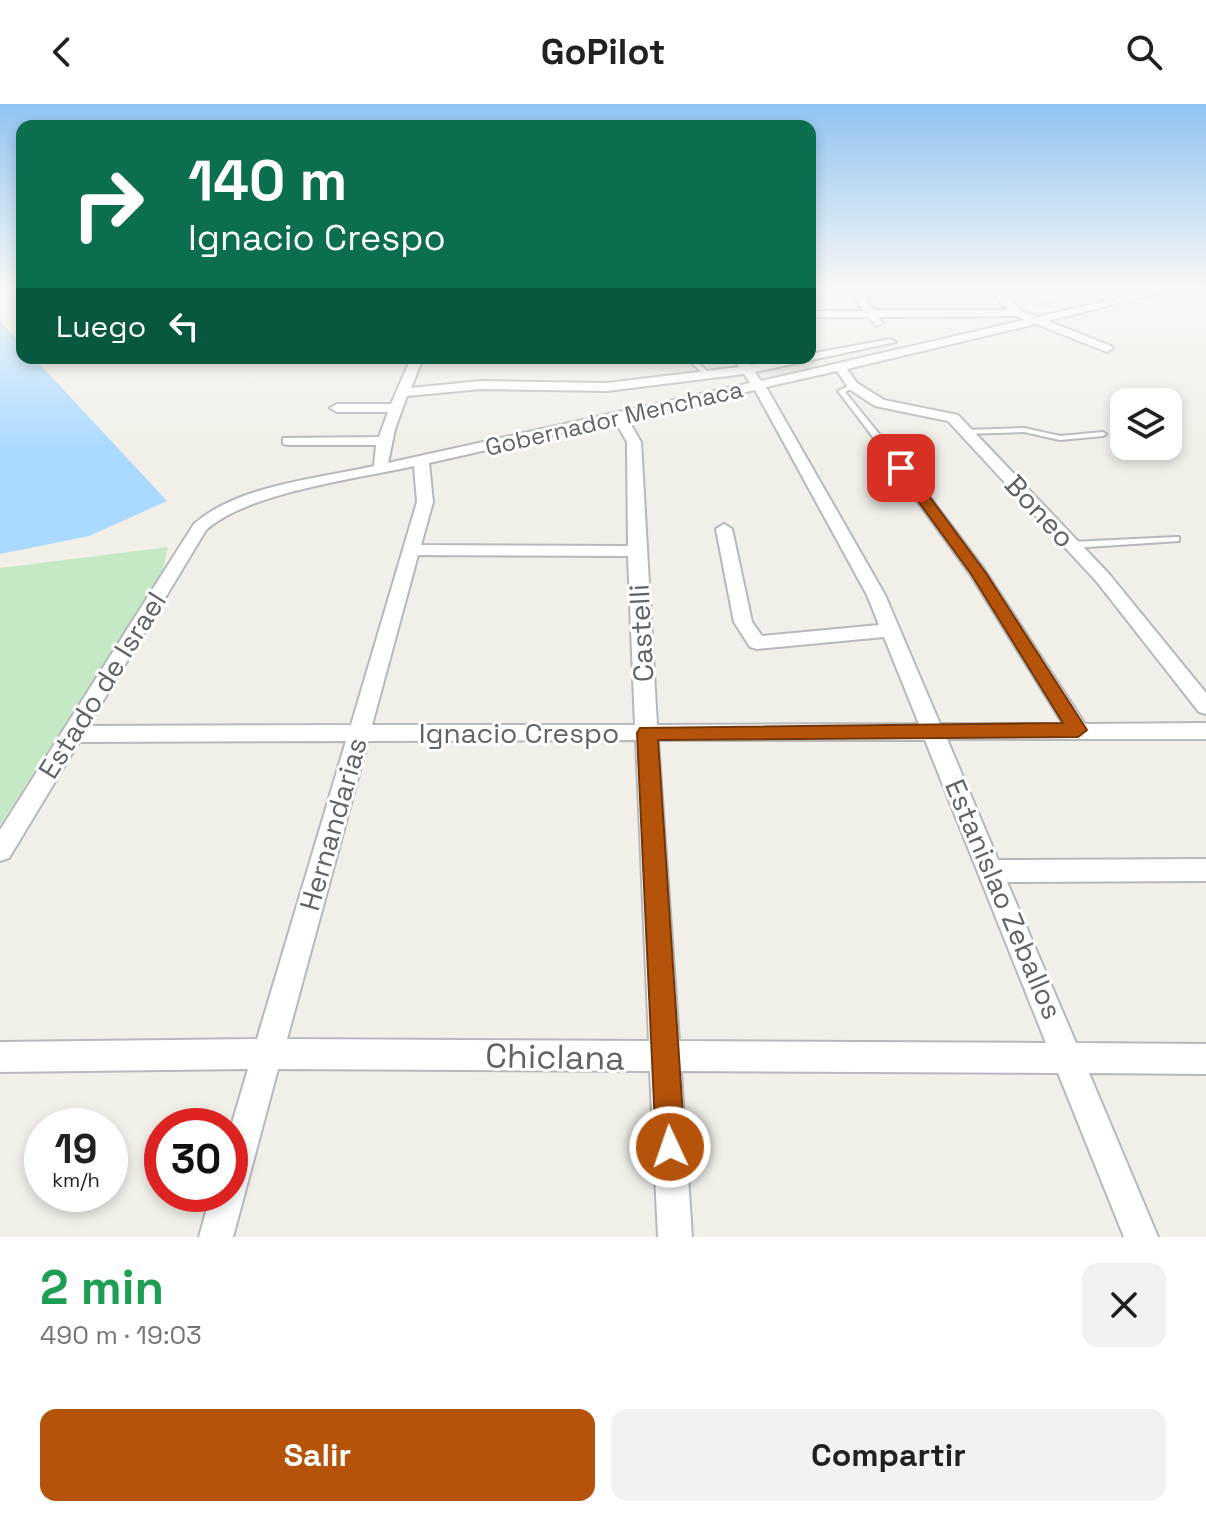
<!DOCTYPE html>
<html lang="es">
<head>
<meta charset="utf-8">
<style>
  body { margin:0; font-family:"Space Grotesk",sans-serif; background:#f2f2f2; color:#202124; height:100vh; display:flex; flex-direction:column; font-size:30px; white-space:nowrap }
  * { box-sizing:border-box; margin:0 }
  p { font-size:26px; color:#757577 }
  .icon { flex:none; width:44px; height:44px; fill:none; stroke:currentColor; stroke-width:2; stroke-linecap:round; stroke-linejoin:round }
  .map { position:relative; height:1133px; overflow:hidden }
  .panel { display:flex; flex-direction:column; background:#fff; flex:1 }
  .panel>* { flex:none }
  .hud { position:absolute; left:16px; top:16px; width:800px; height:244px; border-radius:16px; box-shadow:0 4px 12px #0003; background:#0b6e4f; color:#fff; overflow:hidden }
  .fabs { position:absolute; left:1110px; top:284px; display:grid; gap:16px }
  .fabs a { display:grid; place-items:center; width:72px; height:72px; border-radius:16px; background:#fff; box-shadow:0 4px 12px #0003; font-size:40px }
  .speed { position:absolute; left:24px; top:1004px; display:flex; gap:16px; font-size:40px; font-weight:700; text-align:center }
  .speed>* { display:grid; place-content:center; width:104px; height:104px; border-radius:50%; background:#fff; box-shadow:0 4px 12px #0003; line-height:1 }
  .speed small { font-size:20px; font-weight:400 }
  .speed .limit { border:12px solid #d22; background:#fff; color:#111 }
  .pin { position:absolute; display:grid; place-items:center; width:68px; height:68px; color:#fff; margin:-34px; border-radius:16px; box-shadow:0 4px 12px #0006 }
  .me { position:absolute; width:88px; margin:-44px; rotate:357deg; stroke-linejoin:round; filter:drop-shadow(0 0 6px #0008) }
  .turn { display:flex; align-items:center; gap:28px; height:168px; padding:0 40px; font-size:36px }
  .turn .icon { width:104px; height:104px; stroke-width:2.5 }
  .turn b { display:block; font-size:56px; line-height:68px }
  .then { display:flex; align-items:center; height:76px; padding:0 40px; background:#0003; gap:16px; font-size:30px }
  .round { display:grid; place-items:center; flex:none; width:84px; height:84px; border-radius:16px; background:#f2f2f2 }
  .overview { display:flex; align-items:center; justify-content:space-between; height:136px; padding:0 40px }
  h1 { font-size:48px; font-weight:600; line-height:60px; color:#1e9e55 }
  .primary-button { display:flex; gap:16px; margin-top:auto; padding:16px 40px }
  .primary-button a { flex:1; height:92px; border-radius:16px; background:#b45309; color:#fff; font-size:32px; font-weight:600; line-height:92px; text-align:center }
  .primary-button a+a { background:#f2f2f2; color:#202124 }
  header { display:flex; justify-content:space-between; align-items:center; height:104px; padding:0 40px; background:#fff; font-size:36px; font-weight:600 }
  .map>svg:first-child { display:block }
</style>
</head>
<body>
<header><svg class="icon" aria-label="back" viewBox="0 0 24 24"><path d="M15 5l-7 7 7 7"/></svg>GoPilot<svg class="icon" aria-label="search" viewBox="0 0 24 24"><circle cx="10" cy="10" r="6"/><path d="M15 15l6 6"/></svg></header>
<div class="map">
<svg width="1206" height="1133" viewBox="0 0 1206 1133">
  <rect width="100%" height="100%" fill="#f1efe8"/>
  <path fill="#c5e8c5" d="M 168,443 L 162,469 L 0,721 L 0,464 Z"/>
  <path fill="#aadaff" d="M 0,217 L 22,241 L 22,254 L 34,254 L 167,397 L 89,432 L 0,450 Z"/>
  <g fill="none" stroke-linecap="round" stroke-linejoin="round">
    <defs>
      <path id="service" d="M 686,254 L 693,254 L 709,269 L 709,271 L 705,271 Z
        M 851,281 L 856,282 L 845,288 L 888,341 L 888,345 L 882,345 L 838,287 Z
        M 1024,324 L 1060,332 L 1103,328 L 1106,330 L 1103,332 L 1060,336 L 1024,328 L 966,330 L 963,328 L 966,326 Z
        M 1176,433 L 1179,433 L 1179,437 L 1072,444 L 1068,441 L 1072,438 Z"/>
      <path id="minor" d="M 850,186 L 860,186 L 874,206 L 1008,206 L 990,186 L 1001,186 L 1021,207 L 1037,213 L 1154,186 L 1171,186 L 1048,217 L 1111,242 L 1113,244 L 1107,248 L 1036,220 L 847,265 L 857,279 L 884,296 L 958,311 L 1109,470 L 1206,589 L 1206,610 L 1199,608 L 1097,478 L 948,317 L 875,302 L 849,285 L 837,267 L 766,283 L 885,491 L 940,620 L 1063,620 L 970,470 L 878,343 L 885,339 L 890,340 L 984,465 L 1085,620 L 1206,619 L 1206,635 L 947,635 L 998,756 L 1206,755 L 1206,777 L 1007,778 L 1076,939 L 1206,940 L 1206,970 L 1089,969 L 1158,1133 L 1124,1133 L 1058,969 L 681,967 L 692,1133 L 658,1133 L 650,967 L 278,965 L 233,1133 L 199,1133 L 211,1090 L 230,1090 L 230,1026 L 248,965 L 0,968 L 0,938 L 257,935 L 346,637 L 79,638 L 9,754 L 0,757 L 0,726 L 194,420 C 238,381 317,375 374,362 L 376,341 L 288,341 L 283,340 L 283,334 L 379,333 L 388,308 L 337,308 L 330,304 L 337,300 L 391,300 L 411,254 L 423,254 L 411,284 L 481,277 L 607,279 L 739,263 L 733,254 L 745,254 L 750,261 L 789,254 L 810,254 L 810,250 L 890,235 L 896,238 L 755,268 L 761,277 L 1025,216 L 1016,212 L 878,213 L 883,219 L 877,222 L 868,213 L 810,213 L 810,207 L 863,207 ZM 744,270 L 750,279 L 388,359 L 395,325 L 407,292 L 481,285 L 607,287 ZM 755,286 L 867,491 L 879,521 L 762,532 L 752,518 L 732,425 L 724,420 L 716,425 L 734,518 L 750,543 L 757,545 L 884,533 L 919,620 L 657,621 L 641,338 L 627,314 ZM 615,317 L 627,338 L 628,442 L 421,441 L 433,398 L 429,359 ZM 414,362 L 417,398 L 351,621 L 88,622 L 206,426 C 248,388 357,375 414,362 ZM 418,451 L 628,452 L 635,621 L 372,621 ZM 636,636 L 649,937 L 287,935 L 368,637 ZM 658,636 L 925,636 L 1046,939 L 679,937 Z"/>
    </defs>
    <use href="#service" stroke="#b5b8bc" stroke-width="4"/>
    <use href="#minor" stroke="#b5b8bc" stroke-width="4"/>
    <path stroke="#9cc7a9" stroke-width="2" stroke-dasharray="5 2" stroke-linecap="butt" d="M 1034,202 L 1109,186"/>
    <use href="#service" fill="#fff" fill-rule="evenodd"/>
    <use href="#minor" fill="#fff" fill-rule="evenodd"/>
  </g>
  <linearGradient id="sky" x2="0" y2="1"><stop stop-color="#8fc3f1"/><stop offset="0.54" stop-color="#f9f8f5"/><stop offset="1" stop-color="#f9f8f5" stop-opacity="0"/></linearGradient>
  <rect width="1206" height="344" fill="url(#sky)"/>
  <path fill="#b45309" stroke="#753606" stroke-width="2" d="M 901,360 L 906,361 L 986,469 L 1087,626 L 1078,633 L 658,636 L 685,1043 L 681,1054 L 670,1058 L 660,1054 L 656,1043 L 637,629 L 640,624 L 1063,619 L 971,470 L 894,364 Z"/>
  <g text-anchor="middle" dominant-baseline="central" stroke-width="6" stroke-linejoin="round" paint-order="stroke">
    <g font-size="24" fill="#5f6368" stroke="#fff">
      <text transform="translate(614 314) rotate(-13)">Gobernador Menchaca</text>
    </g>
    <g font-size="28" fill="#5f6368" stroke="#fff">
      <text transform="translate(1040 407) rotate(47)">Boneo</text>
      <text transform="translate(641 529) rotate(-93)">Castelli</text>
      <text transform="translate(102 581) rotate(-58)">Estado de Israel</text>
      <text x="519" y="629">Ignacio Crespo</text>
      <text transform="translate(333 720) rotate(-74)">Hernandarias</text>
      <text transform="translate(1004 795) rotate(67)">Estanislao Zeballos</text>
    </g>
    <g font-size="34" fill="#5f6368" stroke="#fff">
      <text transform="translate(555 953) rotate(1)">Chiclana</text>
    </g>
  </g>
</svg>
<div class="fabs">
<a><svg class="icon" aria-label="layers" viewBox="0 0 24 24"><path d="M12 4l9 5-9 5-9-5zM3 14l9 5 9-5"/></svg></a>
</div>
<div class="speed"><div>19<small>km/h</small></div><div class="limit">30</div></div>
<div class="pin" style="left:901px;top:364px;background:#d93025"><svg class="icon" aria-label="arrive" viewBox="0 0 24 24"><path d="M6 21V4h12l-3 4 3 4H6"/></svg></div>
<svg class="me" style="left:670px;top:1043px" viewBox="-20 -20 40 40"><circle r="17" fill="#b45309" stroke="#fff" stroke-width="3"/><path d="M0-11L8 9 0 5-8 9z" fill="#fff"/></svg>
<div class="hud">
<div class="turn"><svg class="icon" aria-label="right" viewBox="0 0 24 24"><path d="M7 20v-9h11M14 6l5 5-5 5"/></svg><div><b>140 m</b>Ignacio Crespo</div></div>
<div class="then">Luego<svg class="icon" aria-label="left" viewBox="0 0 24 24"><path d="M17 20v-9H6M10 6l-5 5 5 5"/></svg></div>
</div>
</div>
<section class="panel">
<div class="overview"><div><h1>2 min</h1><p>490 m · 19:03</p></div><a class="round"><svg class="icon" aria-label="close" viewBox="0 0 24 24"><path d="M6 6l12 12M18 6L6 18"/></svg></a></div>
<div class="primary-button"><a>Salir</a><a>Compartir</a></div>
</section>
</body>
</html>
